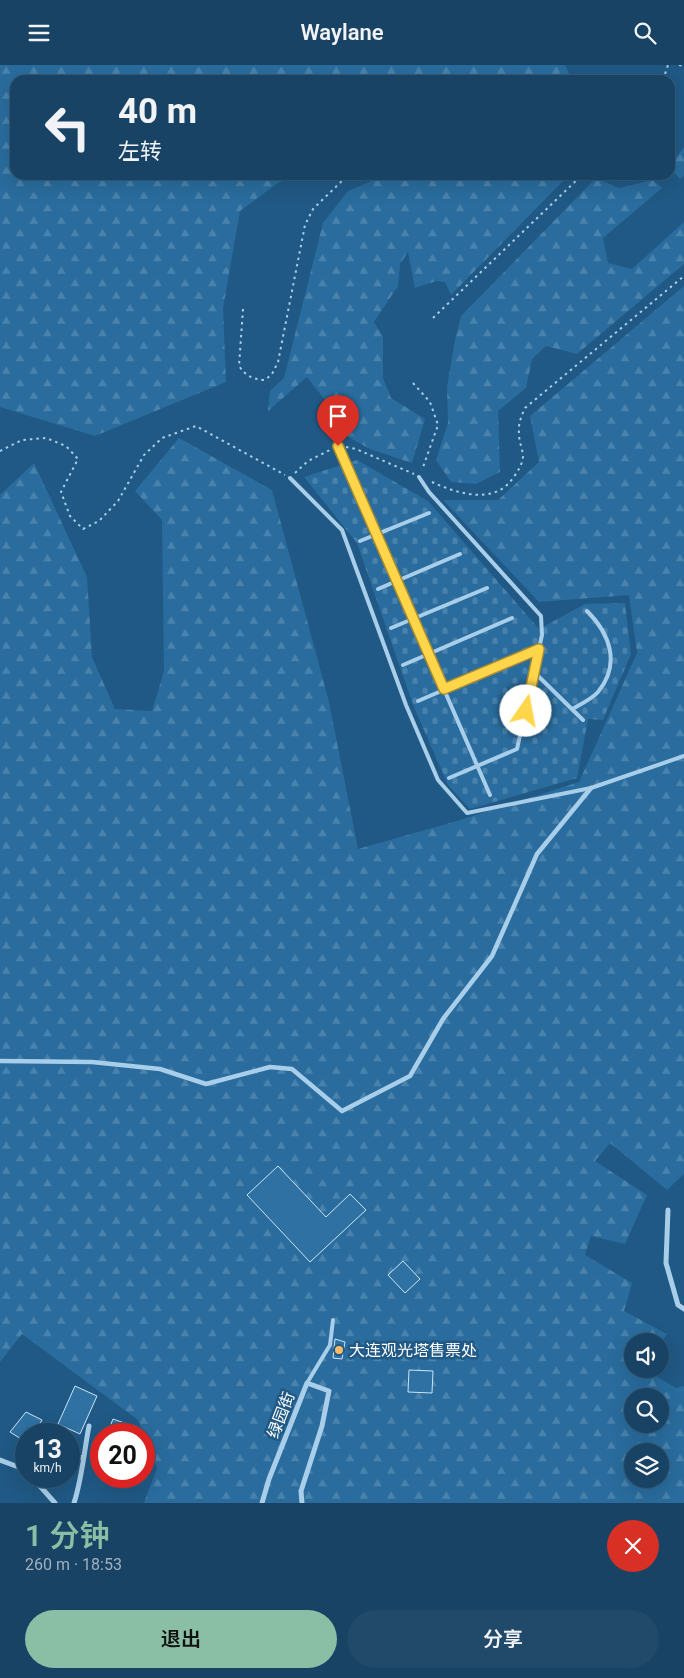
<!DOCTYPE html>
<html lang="zh">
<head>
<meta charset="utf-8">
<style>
  body { margin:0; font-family:Roboto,"Noto Sans SC",sans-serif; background:#214a6a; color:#f1f3f6; height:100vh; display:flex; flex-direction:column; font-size:19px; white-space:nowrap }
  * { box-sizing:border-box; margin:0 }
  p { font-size:16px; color:#9fb0bf }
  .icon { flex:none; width:28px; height:28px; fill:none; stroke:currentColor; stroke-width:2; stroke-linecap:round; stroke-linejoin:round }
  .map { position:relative; height:1438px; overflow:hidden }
  .details { display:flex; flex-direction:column; background:#184364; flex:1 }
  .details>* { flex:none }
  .guide { position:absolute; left:10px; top:10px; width:665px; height:105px; border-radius:15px; box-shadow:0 5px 20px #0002,0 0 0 1px #365c78; background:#184364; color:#f1f3f6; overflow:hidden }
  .controls { position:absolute; left:624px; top:1268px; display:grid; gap:10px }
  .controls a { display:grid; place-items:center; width:45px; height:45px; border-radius:50%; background:#184364; box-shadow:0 5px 20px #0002,0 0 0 1px #365c78; font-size:25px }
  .speed { position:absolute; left:15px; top:1358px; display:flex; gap:10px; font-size:25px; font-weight:700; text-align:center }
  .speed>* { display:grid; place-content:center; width:65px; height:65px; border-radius:50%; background:#184364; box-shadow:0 5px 20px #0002,0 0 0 1px #365c78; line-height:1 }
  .speed small { font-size:12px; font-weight:400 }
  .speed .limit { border:8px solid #d22; background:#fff; color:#111 }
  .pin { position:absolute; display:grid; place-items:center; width:42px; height:42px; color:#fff; margin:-51px -21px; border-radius:50% 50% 50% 0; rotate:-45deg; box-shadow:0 0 5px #0007 }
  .pin .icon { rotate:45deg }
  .me { position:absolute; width:55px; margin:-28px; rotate:12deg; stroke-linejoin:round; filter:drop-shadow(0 0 4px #0008) }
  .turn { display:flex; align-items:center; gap:18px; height:105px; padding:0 25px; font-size:22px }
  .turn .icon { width:65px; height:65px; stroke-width:2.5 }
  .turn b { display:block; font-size:35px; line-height:42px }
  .round { display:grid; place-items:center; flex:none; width:52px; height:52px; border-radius:26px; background:#214a6a }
  .summary { display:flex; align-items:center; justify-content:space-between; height:85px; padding:0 25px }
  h1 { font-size:30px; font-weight:600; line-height:38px; color:#8abfa5 }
  .cta { display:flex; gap:10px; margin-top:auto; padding:10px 25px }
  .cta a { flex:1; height:58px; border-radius:30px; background:#8abfa5; color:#111; font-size:20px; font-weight:600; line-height:58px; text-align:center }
  .cta a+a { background:#214a6a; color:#f1f3f6 }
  header { display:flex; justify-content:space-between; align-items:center; height:65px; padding:0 25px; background:#184364; font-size:22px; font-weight:600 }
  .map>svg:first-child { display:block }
</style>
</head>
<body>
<header><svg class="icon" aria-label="menu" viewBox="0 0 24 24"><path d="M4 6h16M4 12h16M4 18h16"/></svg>Waylane<svg class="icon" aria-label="search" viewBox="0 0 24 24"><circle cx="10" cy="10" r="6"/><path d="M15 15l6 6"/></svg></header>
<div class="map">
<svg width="684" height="1438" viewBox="0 0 684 1438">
  <defs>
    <pattern id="forest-firs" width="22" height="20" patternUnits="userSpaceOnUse" patternTransform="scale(1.25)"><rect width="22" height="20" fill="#296c9d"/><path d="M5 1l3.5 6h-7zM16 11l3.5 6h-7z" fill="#4982ac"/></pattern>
    <pattern id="cemetery-stones" width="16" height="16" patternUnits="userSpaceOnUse" patternTransform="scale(1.25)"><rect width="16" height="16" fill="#296c9d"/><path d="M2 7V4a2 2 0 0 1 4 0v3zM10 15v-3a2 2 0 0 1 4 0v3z" fill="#4982ac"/></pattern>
  </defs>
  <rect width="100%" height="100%" fill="#205985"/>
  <path fill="url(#forest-firs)" fill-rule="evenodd" d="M 0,0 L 565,0 L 572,15 L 15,15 L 15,110 L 295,110 L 278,118 L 240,146 L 223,243 L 226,317 L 95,371 L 0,342 Z
    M 684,82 L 684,111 L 680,114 L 670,103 L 670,100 Z
    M 386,110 L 555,110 L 563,116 L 451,230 L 445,217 L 436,216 L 415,223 L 408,187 L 400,199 L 398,221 L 374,257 L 383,272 L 383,313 L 391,333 L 425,354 L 412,398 L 370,384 L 345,370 L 331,343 L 307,312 L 268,346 L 270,326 L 284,313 L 323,158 L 348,126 Z
    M 596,113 L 619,123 L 653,115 L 662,123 L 603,173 L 608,198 L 632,204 L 684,157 L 684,199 L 577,289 L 546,281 L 532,294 L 526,323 L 498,346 L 500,407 L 476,419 L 451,417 L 436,395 L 448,358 L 447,322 L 455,275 L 461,251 Z
    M 684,221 L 684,1109 L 667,1125 L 610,1078 L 595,1096 L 647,1130 L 625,1179 L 591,1171 L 585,1190 L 632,1218 L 624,1246 L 667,1269 L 660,1279 L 660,1276 L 632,1276 L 632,1304 L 644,1304 L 676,1323 L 684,1321 L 684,1438 L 144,1438 L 157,1403 L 138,1355 L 22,1269 L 0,1297 L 0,430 L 34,398 L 87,512 L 92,592 L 115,644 L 152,646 L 164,606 L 162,455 L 135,426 L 179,373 L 272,425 L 329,637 L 358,784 L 457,756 L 579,717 L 637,588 L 629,530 L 539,537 L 443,435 L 498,435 L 539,397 L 530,351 ZM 632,1331 L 660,1331 L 660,1359 L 632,1359 ZM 632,1386 L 660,1386 L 660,1414 L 632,1414 Z"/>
  <path fill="url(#cemetery-stones)" d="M 357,395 L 428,436 L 539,564 L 585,539 L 625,538 L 631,589 L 603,655 L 588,654 L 577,713 L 470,744 L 448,720 L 413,640 L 357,478 L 304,412 Z"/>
  <path fill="#2f71a2" stroke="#cce5f7" d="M 278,1101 L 326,1152 L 350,1129 L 366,1145 L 310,1197 L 247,1130 Z
    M 403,1196 L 420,1214 L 405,1228 L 388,1210 Z
    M 335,1274 L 345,1277 L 342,1294 L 333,1293 Z
    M 409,1305 L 433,1306 L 432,1328 L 408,1327 Z
    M 75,1321 L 97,1331 L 80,1369 L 58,1359 Z
    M 26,1347 L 42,1355 L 34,1369 L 26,1369 L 26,1377 L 10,1367 Z
    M 113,1354 L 133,1361 L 130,1369 L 107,1369 Z"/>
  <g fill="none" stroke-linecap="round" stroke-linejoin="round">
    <path stroke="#a8cee9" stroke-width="2" stroke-dasharray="2.5 4" stroke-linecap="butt" d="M 679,0 L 684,1
      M 663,15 L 668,0
      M 243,244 L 239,301 C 246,311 252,314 265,315 L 272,309 L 278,297 L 305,160 L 313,144 L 348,110
      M 433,253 L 582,110
      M 413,318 L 430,337 L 438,360 L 422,405
      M 346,382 L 356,384 L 414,409
      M 0,386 L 22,375 L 46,373 L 66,381 L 78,394 L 61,427 L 70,451 L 83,464 L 99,456 L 118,436 L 144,390 L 162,373 L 196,361 L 285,410
      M 295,408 L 308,396 L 332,384
      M 432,417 C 456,428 494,441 513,413 C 518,406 522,400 523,392 C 523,385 519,377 519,369 C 518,359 521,352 525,343 L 684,211"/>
    <path stroke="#a8cee9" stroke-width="4" d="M 338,381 L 490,730
      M 419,412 L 429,427 L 541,551 L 542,570 L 517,684 L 449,713
      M 290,413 L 342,465 L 406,640 L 438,715 L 467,748 L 591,723 L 684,691
      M 360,476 L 429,448
      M 378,524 L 460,489
      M 391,563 L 487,523
      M 403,600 L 512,553
      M 534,607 L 583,655
      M 418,636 L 539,584
      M 572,644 C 581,639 592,634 598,627 C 621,599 610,569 587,546
      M 307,1318 L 330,1280 L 333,1255"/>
    <path stroke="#a8cee9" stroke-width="4.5" d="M 0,996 L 92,997 L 160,1004 L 206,1019 L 270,1002 L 292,1004 L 342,1046 L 410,1011 L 443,954 L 492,891 L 537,789 L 591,723"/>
    <path stroke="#a8cee9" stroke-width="5" d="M 668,1145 L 666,1198 L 678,1240 L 684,1244
      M 69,1389 L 82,1393
      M 0,1395 L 21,1403 L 26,1408
      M 21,1403 L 26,1396
      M 31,1411 L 55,1438
      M 74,1438 C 82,1413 84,1387 89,1361
      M 262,1438 L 269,1414 L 307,1318 L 329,1326 L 322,1361 L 301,1426 L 302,1438"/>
  </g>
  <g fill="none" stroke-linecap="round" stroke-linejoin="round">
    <defs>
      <path id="route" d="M 338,381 L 444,624 L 539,584 L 526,646"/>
    </defs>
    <use href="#route" stroke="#a68a30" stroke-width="12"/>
    <use href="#route" stroke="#ffd54a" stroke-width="9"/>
  </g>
  <circle fill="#f7bc68" stroke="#205985" stroke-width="2" cx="339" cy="1285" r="5"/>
  <g text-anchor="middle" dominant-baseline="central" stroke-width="5" stroke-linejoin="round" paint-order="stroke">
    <g font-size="16" fill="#fff" stroke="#205985" text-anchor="start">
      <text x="349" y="1285">大连观光塔售票处</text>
    </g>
    <g font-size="16" fill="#fff" stroke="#205985">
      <text transform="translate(281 1350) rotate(-69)">绿园街</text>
    </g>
  </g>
</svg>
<div class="controls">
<a><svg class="icon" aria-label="sound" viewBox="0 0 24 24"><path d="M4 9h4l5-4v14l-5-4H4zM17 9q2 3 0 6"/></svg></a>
<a><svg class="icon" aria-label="search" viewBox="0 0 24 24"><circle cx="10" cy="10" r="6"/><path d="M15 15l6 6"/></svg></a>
<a><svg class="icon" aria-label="layers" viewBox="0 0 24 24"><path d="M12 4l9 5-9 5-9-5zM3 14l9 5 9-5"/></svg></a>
</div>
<div class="speed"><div>13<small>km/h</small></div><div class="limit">20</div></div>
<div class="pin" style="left:338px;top:381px;background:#d93025"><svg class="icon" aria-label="arrive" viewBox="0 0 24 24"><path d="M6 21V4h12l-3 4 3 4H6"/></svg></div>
<svg class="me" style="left:526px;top:646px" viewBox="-20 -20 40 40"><circle r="19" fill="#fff"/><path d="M0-13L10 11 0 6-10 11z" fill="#ffd54a"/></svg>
<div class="guide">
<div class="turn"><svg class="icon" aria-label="left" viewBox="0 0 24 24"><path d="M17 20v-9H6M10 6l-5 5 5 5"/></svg><div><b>40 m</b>左转</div></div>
</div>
</div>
<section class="details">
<div class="summary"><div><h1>1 分钟</h1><p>260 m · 18:53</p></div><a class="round" style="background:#d93025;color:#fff"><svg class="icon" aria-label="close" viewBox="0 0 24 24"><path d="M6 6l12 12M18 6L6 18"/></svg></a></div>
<div class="cta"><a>退出</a><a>分享</a></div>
</section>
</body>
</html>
